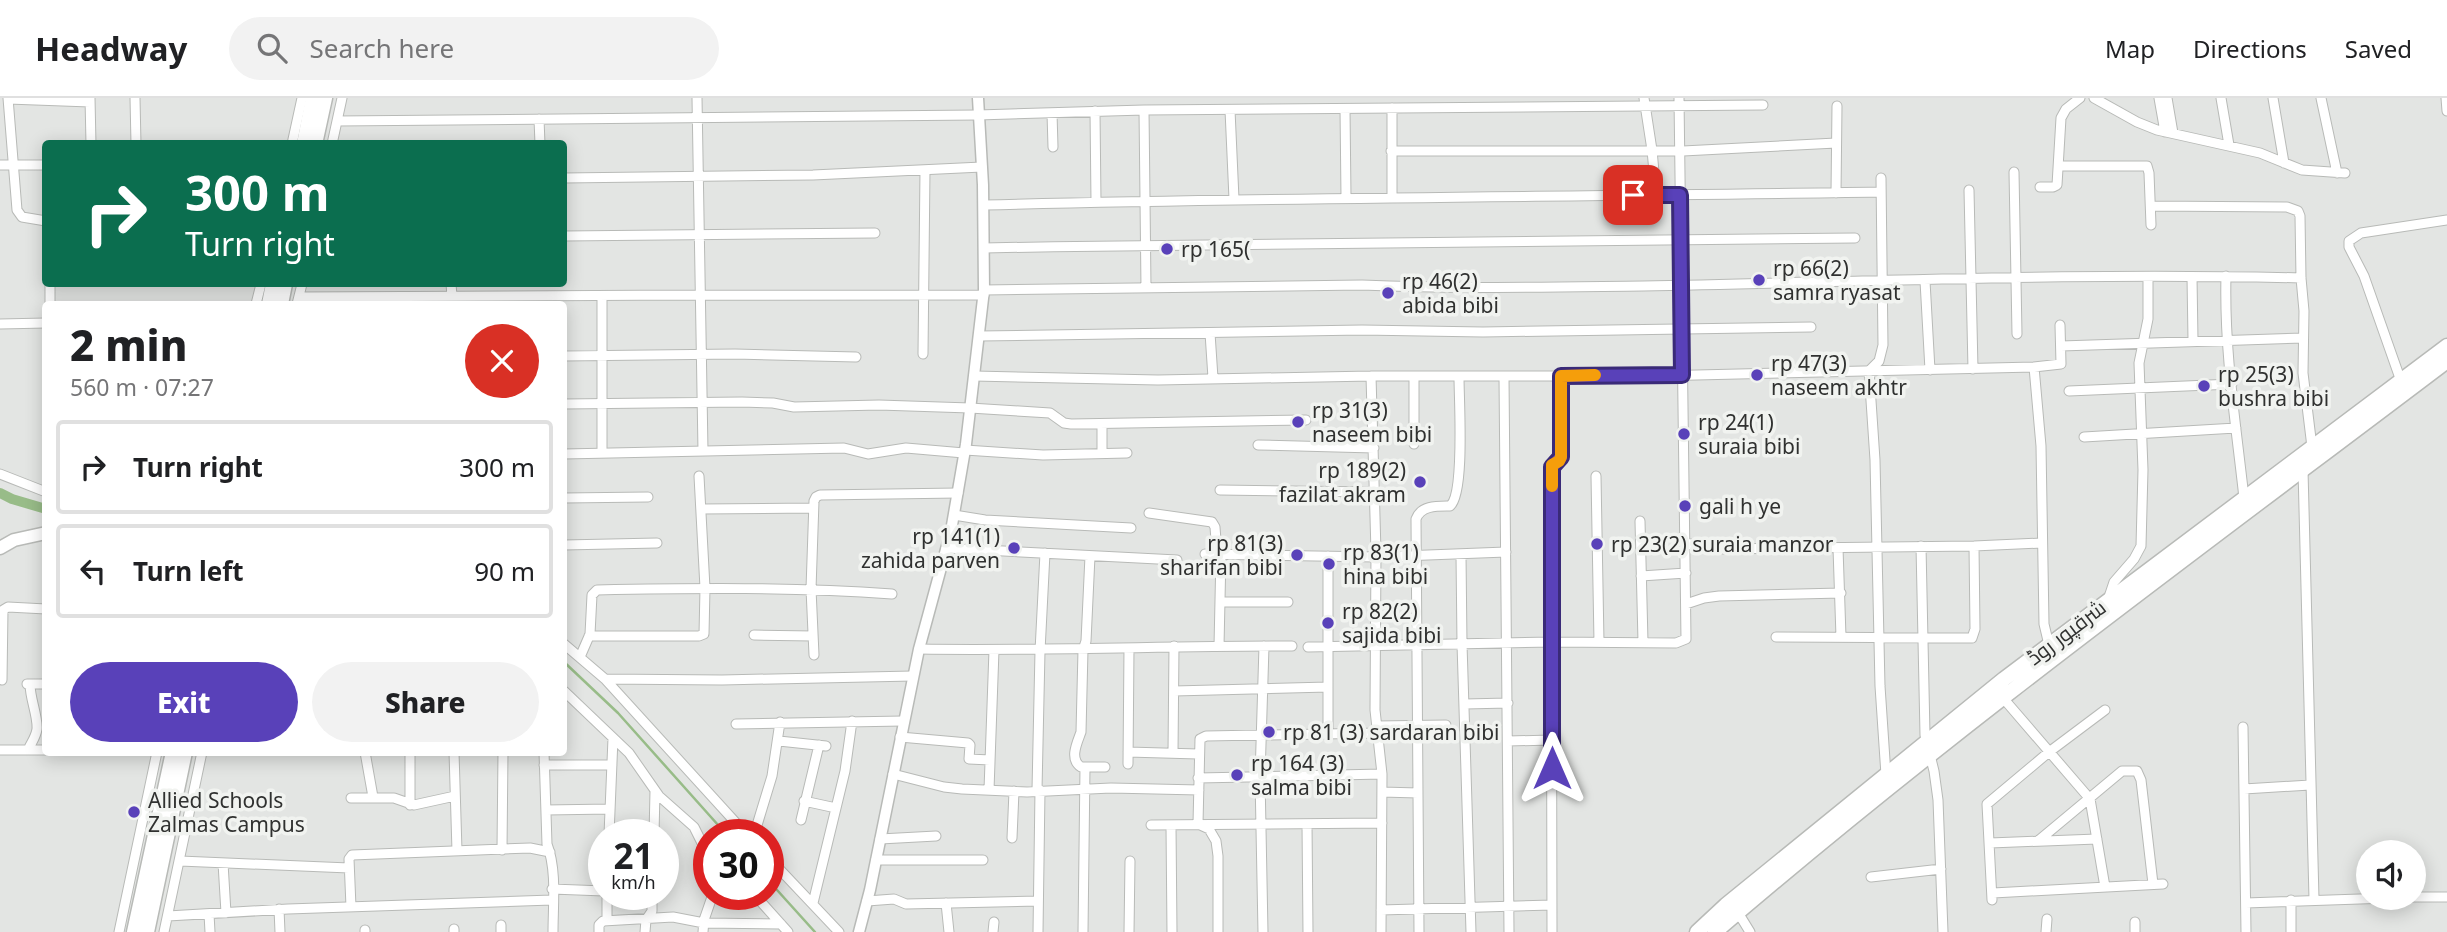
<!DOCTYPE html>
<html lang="en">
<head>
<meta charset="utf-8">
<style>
  body { margin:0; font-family:"Noto Sans",Cairo,sans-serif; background:#f2f2f2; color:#202124; height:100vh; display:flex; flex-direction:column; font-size:26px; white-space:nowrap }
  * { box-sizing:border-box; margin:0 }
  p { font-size:23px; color:#757577 }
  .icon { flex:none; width:38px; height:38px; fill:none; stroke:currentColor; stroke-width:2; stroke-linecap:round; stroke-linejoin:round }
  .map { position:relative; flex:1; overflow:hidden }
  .side { position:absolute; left:42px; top:203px; width:525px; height:455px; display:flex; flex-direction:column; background:#fff; border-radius:7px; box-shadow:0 4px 18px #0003 }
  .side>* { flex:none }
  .guide { position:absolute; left:42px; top:42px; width:525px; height:147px; border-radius:7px; box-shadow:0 4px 18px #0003; background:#0b6e4f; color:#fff; overflow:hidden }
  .buttons { position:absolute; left:2356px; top:742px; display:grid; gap:14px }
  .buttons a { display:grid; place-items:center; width:70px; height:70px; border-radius:50%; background:#fff; box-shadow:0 4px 18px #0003; font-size:35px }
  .speed { position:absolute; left:588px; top:721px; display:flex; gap:14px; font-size:35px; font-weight:700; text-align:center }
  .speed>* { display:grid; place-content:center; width:91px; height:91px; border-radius:50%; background:#fff; box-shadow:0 4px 18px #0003; line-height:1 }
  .speed small { font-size:18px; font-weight:400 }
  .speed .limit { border:10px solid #d22; background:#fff; color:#111 }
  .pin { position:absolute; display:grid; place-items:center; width:60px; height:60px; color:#fff; margin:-30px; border-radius:14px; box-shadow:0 4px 10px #0006 }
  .me { position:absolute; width:77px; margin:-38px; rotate:0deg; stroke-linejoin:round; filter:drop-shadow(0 0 5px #0008) }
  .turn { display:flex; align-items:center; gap:24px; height:147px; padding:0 28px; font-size:32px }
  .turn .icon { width:91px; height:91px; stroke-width:2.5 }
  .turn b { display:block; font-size:49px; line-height:60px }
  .round { display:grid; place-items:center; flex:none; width:74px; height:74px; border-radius:37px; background:#f2f2f2 }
  .head { display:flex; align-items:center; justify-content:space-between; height:119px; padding:0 28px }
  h1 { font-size:42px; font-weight:800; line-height:52px }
  .button { display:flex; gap:14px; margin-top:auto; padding:14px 28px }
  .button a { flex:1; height:80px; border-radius:42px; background:#5941b9; color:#fff; font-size:28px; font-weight:800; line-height:80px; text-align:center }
  .button a+a { background:#f2f2f2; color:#202124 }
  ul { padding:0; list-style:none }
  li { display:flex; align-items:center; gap:21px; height:94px; margin:0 14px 10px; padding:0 14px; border:4px solid #e0e0e0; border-radius:7px }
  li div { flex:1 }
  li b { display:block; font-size:26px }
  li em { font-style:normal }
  header { display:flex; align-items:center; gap:42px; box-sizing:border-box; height:98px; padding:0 35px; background:#fff; border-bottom:2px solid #e0e0e0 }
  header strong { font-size:33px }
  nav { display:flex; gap:38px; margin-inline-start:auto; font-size:24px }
  .search { width:490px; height:63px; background:#f2f2f2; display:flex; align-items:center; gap:18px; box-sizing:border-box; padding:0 24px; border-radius:38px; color:#757577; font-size:26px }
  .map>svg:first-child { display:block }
</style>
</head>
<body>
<header>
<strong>Headway</strong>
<div class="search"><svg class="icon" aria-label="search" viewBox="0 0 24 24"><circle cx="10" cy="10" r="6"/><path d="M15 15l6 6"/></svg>Search here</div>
<nav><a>Map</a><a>Directions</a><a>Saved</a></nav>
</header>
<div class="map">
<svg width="2447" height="834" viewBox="0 0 2447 834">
  <rect width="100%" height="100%" fill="#e3e5e3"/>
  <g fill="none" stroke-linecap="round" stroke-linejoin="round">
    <path stroke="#98bc88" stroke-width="2.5" d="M 564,564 L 618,615 L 727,737
      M 768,782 L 815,834"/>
    <path stroke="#98bc88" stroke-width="10" d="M 0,395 L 12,401 L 46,411"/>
    <defs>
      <path id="minor" d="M 8,0 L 17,112 L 22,119 L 46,123
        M 90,0 L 91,46
        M 135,0 L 136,46
        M 697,0 L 703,353
        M 1644,0 L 1652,52 L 1656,96
        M 2094,0 L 2137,24 L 2157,32 L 2260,55 L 2302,72 L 2345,75
        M 2159,0 L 2165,34
        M 2167,0 L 2173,35
        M 2221,0 L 2229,47
        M 2273,0 L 2284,65
        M 2321,0 L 2337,75
        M 2446,0 L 2447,13
        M 8,1 L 90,4
        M 1392,10 L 1392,99
        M 1345,11 L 1346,99
        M 1144,12 L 1146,190
        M 1230,12 L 1234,101
        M 1095,13 L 1096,104
        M 1052,15 L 1053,49
        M 539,21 L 540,46
        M 337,23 L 978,17 L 1144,12 L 1763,7
        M 292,46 L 302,0
        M 332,46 L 342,0
        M 1391,53 L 1683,53 L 1836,45
        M 0,67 L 46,67
        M 2059,68 L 2147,68 L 2149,75 L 2151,127
        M 2014,74 L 2017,236
        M 564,80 L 813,77 L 982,69
        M 1881,80 L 1883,247 L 1879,263 L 1869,273 L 1875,362 L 1880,588 L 1886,677
        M 2040,89 L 2053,89 L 2057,87 L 2061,20 L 2066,11 L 2080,0
        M 1969,92 L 1973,271
        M 1836,95 L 1837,8
        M 984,107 C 1282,99 1581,99 1880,94
        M 2151,108 L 2287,109 L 2298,113 L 2300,118 L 2301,180 L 2304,213 L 2303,275 L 2312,349
        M 564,138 L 875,135
        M 984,150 C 1274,144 1564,143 1855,140
        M 2226,178 C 2224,252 2236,327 2244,400
        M 2192,179 L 2193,242
        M 1925,183 L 1930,272
        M 451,186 L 452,198
        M 984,192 L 1362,187 C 1456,191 1549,189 1643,188 C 1862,184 2082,174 2301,180
        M 602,198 L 602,355
        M 299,199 C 527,198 756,196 984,197
        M 50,206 L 50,186
        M 256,206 L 261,186
        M 297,206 L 302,186
        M 0,226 L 46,225
        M 1210,235 L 1213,280
        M 979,238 L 1362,232 L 1483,234 L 1811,229
        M 2061,248 L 2303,240
        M 923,256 L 925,72
        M 564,258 L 735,256 L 856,259
        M 2034,269 L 2041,348 L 2044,526 L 2049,547
        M 974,278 L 1158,282 L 1371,278 L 1655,278 L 2034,269 L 2061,266 L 2060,227
        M 1371,278 L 1376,454 L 1375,612 L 1382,676 L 1381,834
        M 1414,279 L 1414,346
        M 1504,279 L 1509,834
        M 2402,286 L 2364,178 L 2349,149 L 2349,143 L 2361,135 L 2447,122
        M 2069,293 L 2232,286
        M 564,306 L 742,304 L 773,305 L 794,309 L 879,307 L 970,310 L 1050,315 L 1064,325 L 1071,326 L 1306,322
        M 2084,339 L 2236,330
        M 1258,347 L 1374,350
        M 965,352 L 1043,357 L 1127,355
        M 1102,355 L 1102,326
        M 564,356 L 844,350 L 868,356 L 906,350 L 964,355
        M 2303,372 L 2314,801
        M 0,376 L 46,394
        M 1596,378 L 1599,544
        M 1220,392 L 1375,394
        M 564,400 L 648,399
        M 701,411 L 813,410
        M 1149,415 L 1212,424 L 1215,429 L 1217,456
        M 954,417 L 985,422 L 1131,430
        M 1640,423 L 1643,544
        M 1685,445 L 1717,451 L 1974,448 L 2042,445
        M 564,447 L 657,445
        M 1921,448 L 1925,637 L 1934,673 L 1938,702 L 1943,834
        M 946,450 L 1177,462
        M 1838,450 L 1841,539
        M 1205,456 L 1376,459 L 1506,454
        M 1461,457 L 1462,546 L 1471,834
        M 1090,458 L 1086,543 L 1083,552 L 1081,634 C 1077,645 1069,661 1081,669 L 1105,669
        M 1641,478 L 1686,475
        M 2108,502 L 2114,484 L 2134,461 L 2141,448 L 2143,372 L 2139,265 L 2148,221 L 2148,179
        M 1220,504 L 1288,504
        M 1686,506 L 1704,500 L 1719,498 L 1841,495
        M 754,537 L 813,538
        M 589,538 L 699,538 L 704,536 L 705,490 L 699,378
        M 1776,539 L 1972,540 L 1975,531 L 1974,448
        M 564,546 L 605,581 L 747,737
        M 1219,548 L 1221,456
        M 1308,549 L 1552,544 L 1676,545 L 1686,541 L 1679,0
        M 919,551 C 1043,553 1168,548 1292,548
        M 814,557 L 811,491 L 814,403 L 816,399 L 820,397 L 958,395
        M 580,559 L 590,536 L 592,497 L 597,492 C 696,490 794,489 892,496
        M 605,581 L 722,582 L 913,578
        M 2,582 L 3,512 L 8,509 L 46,511
        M 27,586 L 46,586
        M 564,593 L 629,655 L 659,698 L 694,729 L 703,747 L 709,754
        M 1174,593 L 1328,589
        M 2003,600 L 2090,701 L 2105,789
        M 1465,606 L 1508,605
        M 736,626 L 903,623
        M 1377,628 L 1446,627
        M 2243,629 L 2246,834
        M 1328,635 L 1328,458
        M 900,639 L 968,645 L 970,647 L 969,661 L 990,662
        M 779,643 L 826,648
        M 1508,643 L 1552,642
        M 0,652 L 46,652
        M 28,652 C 31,645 36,639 37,631 C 38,618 30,601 30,586
        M 365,654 L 373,699
        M 410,654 L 410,707
        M 454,654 L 457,753
        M 544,654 L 547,746 C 557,772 553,807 553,834
        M 1128,654 L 1198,656
        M 1173,655 L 1174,548
        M 1128,666 L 1129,550
        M 544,667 L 612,667
        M 893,676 L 944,689 L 962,691 L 1027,694 L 1111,690 L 1199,692
        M 1198,680 L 1382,676
        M 2244,691 L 2310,687
        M 989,692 L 994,552
        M 1037,692 L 1040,553 L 1045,455
        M 1382,694 L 1418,695
        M 351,700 L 394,700 L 414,707 L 455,698
        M 804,703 L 836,710
        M 546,712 L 610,711
        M 801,722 L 819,647
        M 1307,726 L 1308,834
        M 1151,727 L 1382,725
        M 1171,728 L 1172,834
        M 609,737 L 613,640
        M 654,737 L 655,693
        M 754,737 L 772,678 L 780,624
        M 1012,740 L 1014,693
        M 880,741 L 936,738
        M 2038,743 L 2122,673 L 2137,673 L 2141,682 L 2153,786
        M 1990,745 L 2097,741
        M 502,752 L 503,654
        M 768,759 L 839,834
        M 876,762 L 983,762
        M 180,763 L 349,770
        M 223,765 L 226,815
        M 1871,779 L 1941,771
        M 552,791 L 604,793
        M 1993,795 L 2163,786
        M 754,796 L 788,834
        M 2413,799 L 2447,799
        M 1992,802 L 1987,706 L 2049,654 L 2105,612
        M 2291,802 L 2291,834
        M 867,803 L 894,801 L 906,806 L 1038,803
        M 813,805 L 845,673 L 852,623
        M 946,805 L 949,834
        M 2246,805 L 2389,800
        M 351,809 L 349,761 L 352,757 L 530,750 L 550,754
        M 279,811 L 280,834
        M 1381,812 L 1552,807
        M 1734,814 L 1742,821 L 1750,834
        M 209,816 L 210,834
        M 168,818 L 288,811 L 552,802
        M 607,822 L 607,796
        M 2135,824 L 2135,834
        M 365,832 L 365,834
        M 119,834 L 157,654
        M 164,834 L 202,654
        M 454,834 L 454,831
        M 501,834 L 501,827
        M 599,834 L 599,827 L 603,823 L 673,819 L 704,825 L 781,826
        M 645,834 L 646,822 L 652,813 L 652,796
        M 703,834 L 704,822 L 713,796
        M 993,834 L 994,824
        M 1038,834 L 1040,692
        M 1083,834 L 1085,669
        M 1129,834 L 1130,763
        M 1218,834 L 1218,758 L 1216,743 L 1209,731 L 1198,726 L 1200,641 L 1206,638 L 1378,635
        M 1263,834 L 1260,679 L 1264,548
        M 1419,834 L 1416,421 C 1421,407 1438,408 1450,408 C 1465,396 1459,303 1459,279
        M 1552,834 L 1551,369 L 1561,359 L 1561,278
        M 2046,834 L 2047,821"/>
      <path id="tertiary" d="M 859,834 L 870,792 L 919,551 L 951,433 L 966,346 L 984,192 L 983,87 L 978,0"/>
      <path id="secondary" d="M 0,450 L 14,442 L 46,435"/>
      <path id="primary" d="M 1697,834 L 1726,807 L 2004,581 L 2447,248
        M 1715,834 C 1950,632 2200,450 2447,263"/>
      <path id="trunk" d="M 304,46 L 313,0
        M 315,46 L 325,0
        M 269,206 L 273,186
        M 281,206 L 285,186
        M 134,834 L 173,654
        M 147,834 L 185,654"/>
    </defs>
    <use href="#minor" stroke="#b8bab7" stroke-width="11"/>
    <use href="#tertiary" stroke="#b8bab7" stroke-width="13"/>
    <use href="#secondary" stroke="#b8bab7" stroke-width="15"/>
    <use href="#primary" stroke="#b8bab7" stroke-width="17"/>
    <use href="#trunk" stroke="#b8bab7" stroke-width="17"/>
    <use href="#minor" stroke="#fff" stroke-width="9"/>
    <use href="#tertiary" stroke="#fff" stroke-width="10"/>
    <use href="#secondary" stroke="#fff" stroke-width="12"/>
    <use href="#primary" stroke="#fff" stroke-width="14"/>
    <use href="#trunk" stroke="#fff" stroke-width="14"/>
  </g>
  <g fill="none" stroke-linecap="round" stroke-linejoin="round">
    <defs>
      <path id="route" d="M 1552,670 L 1552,369 L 1561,359 L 1561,278 L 1682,277 L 1680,97 L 1633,97"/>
    </defs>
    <use href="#route" stroke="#3a2a78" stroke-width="18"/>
    <use href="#route" stroke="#5941b9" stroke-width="12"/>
    <path stroke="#f59e0b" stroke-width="12" d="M 1552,388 L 1552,367 L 1559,363 L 1561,359 L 1561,278 L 1595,277"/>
  </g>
  <g fill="#5941b9" stroke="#f1f3f0" stroke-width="2.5">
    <circle cx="1167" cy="151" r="7"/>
    <circle cx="1759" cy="182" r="7"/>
    <circle cx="1388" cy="195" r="7"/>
    <circle cx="1757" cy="277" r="7"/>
    <circle cx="2204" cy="288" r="7"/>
    <circle cx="1298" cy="324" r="7"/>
    <circle cx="1684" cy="336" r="7"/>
    <circle cx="1420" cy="384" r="7"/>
    <circle cx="1685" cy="408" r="7"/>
    <circle cx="1597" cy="446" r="7"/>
    <circle cx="1014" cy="450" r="7"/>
    <circle cx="1297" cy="457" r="7"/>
    <circle cx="1329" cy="466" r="7"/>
    <circle cx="1328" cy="525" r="7"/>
    <circle cx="1269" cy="634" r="7"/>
    <circle cx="1237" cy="677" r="7"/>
    <circle cx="134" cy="714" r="7"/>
  </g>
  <g text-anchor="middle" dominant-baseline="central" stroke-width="7" stroke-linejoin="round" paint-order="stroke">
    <g font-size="21" fill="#303130" stroke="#f1f3f0" text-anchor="start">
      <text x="1181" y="151">rp 165(</text>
      <text x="1773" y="170">rp 66(2)<tspan x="1773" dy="24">samra ryasat</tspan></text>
      <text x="1402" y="183">rp 46(2)<tspan x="1402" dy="24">abida bibi</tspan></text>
      <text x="1771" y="265">rp 47(3)<tspan x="1771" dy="24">naseem akhtr</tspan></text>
      <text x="2218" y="276">rp 25(3)<tspan x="2218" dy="24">bushra bibi</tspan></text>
      <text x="1312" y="312">rp 31(3)<tspan x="1312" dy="24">naseem bibi</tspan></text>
      <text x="1698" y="324">rp 24(1)<tspan x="1698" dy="24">suraia bibi</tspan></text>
      <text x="1406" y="372" text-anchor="end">rp 189(2)<tspan x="1406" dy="24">fazilat akram</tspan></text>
      <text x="1699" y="408">gali h ye</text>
      <text x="1000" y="438" text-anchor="end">rp 141(1)<tspan x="1000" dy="24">zahida parven</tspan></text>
      <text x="1283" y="445" text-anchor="end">rp 81(3)<tspan x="1283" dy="24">sharifan bibi</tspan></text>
      <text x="1611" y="446">rp 23(2) suraia manzor</text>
      <text x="1343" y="454">rp 83(1)<tspan x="1343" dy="24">hina bibi</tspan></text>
      <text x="1342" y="513">rp 82(2)<tspan x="1342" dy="24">sajida bibi</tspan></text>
      <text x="1283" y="634">rp 81 (3) sardaran bibi</text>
      <text x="1251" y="665">rp 164 (3)<tspan x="1251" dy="24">salma bibi</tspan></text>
      <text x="148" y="702">Allied Schools<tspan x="148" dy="24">Zalmas Campus</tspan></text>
    </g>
    <g font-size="21" fill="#303130" stroke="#f1f3f0">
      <text transform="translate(2066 534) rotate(-37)">شرقپور روڈ</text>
    </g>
  </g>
</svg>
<div class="buttons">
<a><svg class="icon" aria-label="sound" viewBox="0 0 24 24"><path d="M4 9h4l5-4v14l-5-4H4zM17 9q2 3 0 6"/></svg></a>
</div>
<div class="speed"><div>21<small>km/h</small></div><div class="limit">30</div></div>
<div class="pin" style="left:1633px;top:97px;background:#d93025"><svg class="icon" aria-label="arrive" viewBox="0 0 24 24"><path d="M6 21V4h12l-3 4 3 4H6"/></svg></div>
<svg class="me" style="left:1552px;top:670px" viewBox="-20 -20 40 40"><path d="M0-17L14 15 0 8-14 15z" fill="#5941b9" stroke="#fff" stroke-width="4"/></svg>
<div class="guide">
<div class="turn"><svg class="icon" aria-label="right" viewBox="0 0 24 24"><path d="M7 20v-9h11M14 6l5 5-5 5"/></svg><div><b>300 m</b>Turn right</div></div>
</div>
<section class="side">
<div class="head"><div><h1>2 min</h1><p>560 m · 07:27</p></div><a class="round" style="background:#d93025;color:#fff"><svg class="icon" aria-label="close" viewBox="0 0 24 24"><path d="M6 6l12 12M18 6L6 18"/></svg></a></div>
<ul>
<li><svg class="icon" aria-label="right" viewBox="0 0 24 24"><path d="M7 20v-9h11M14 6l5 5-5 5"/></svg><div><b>Turn right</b></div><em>300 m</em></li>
<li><svg class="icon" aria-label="left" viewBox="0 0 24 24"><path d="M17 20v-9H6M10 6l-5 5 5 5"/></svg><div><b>Turn left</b></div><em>90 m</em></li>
</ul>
<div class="button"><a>Exit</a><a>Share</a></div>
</section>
</div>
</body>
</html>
